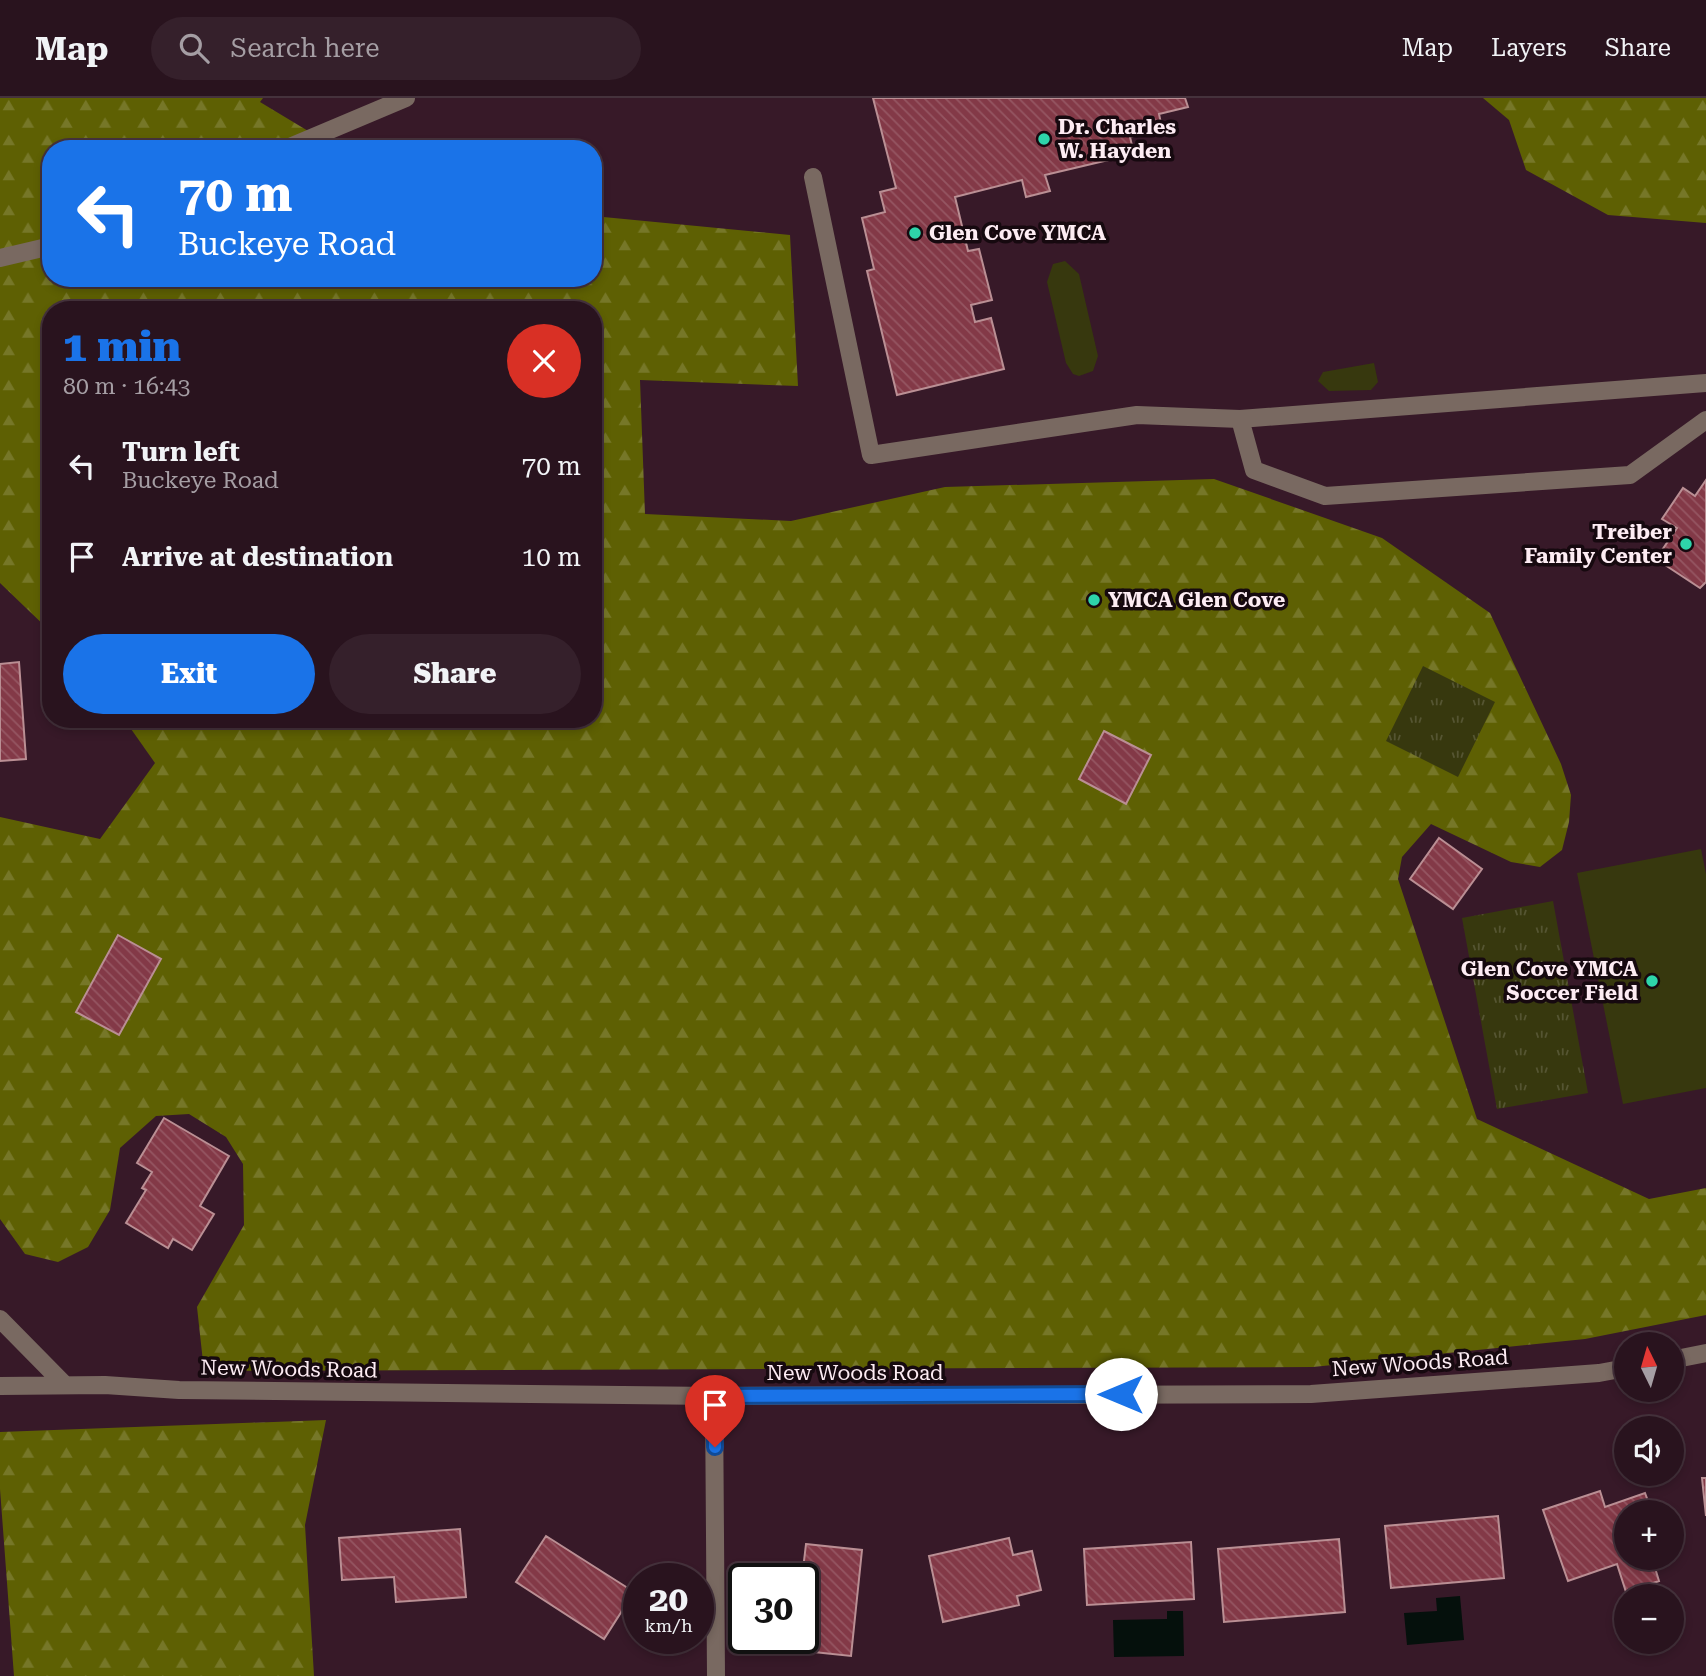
<!DOCTYPE html>
<html lang="en">
<head>
<meta charset="utf-8">
<style>
  body { margin:0; font-family:"Roboto Serif",serif; background:#35202b; color:#f1f3f6; height:100vh; display:flex; flex-direction:column; font-size:26px; white-space:nowrap }
  * { box-sizing:border-box; margin:0 }
  p { font-size:23px; color:#a59ea4 }
  .icon { flex:none; width:38px; height:38px; fill:none; stroke:currentColor; stroke-width:2; stroke-linecap:round; stroke-linejoin:round }
  .map { position:relative; flex:1; overflow:hidden }
  .details { position:absolute; left:42px; top:203px; width:560px; height:427px; display:flex; flex-direction:column; background:#29131e; border-radius:28px; box-shadow:0 4px 10px #0003,0 0 0 2px #45323c }
  .details>* { flex:none }
  .banner { position:absolute; left:42px; top:42px; width:560px; height:147px; border-radius:28px; box-shadow:0 4px 10px #0003,0 0 0 2px #45323c; background:#1a73e8; color:#fff; overflow:hidden }
  .needle { width:46px; rotate:355deg }
  .tools { position:absolute; left:1614px; top:1234px; display:grid; gap:14px }
  .tools a { display:grid; place-items:center; width:70px; height:70px; border-radius:50%; background:#29131e; box-shadow:0 4px 10px #0003,0 0 0 2px #45323c; font-size:35px }
  .speed { position:absolute; left:623px; top:1465px; display:flex; gap:14px; font-size:35px; font-weight:700; text-align:center }
  .speed>* { display:grid; place-content:center; width:91px; height:91px; border-radius:50%; background:#29131e; box-shadow:0 4px 10px #0003,0 0 0 2px #45323c; line-height:1 }
  .speed small { font-size:18px; font-weight:400 }
  .speed .limit { border:4px solid #111; border-radius:10px; background:#fff; color:#111 }
  .pin { position:absolute; display:grid; place-items:center; width:60px; height:60px; color:#fff; margin:-72px -30px; border-radius:50% 50% 50% 0; rotate:-45deg; box-shadow:0 0 7px #0007 }
  .pin .icon { rotate:45deg }
  .me { position:absolute; width:77px; margin:-38px; rotate:270deg; stroke-linejoin:round; filter:drop-shadow(0 0 5px #0008) }
  .turn { display:flex; align-items:center; gap:24px; height:147px; padding:0 21px; font-size:32px }
  .turn .icon { width:91px; height:91px; stroke-width:2.5 }
  .turn b { display:block; font-size:49px; line-height:60px }
  .round { display:grid; place-items:center; flex:none; width:74px; height:74px; border-radius:37px; background:#35202b }
  .head { display:flex; align-items:center; justify-content:space-between; height:119px; padding:0 21px }
  h1 { font-size:42px; font-weight:800; line-height:52px; color:#1a73e8 }
  .action { display:flex; gap:14px; margin-top:auto; padding:14px 21px }
  .action a { flex:1; height:80px; border-radius:42px; background:#1a73e8; color:#fff; font-size:28px; font-weight:800; line-height:80px; text-align:center }
  .action a+a { background:#35202b; color:#f1f3f6 }
  ul { padding:0; list-style:none }
  li { display:flex; align-items:center; gap:21px; height:91px; padding:0 21px }
  li div { flex:1 }
  li b { display:block; font-size:26px }
  li em { font-style:normal }
  header { display:flex; align-items:center; gap:42px; box-sizing:border-box; height:98px; padding:0 35px; background:#29131e; border-bottom:2px solid #45323c }
  header strong { font-size:33px }
  nav { display:flex; gap:38px; margin-inline-start:auto; font-size:24px }
  .search { width:490px; height:63px; background:#35202b; display:flex; align-items:center; gap:18px; box-sizing:border-box; padding:0 24px; border-radius:38px; color:#a59ea4; font-size:26px }
  .map>svg:first-child { display:block }
</style>
</head>
<body>
<header>
<strong>Map</strong>
<div class="search"><svg class="icon" aria-label="search" viewBox="0 0 24 24"><circle cx="10" cy="10" r="6"/><path d="M15 15l6 6"/></svg>Search here</div>
<nav><a>Map</a><a>Layers</a><a>Share</a></nav>
</header>
<div class="map">
<svg width="1706" height="1578" viewBox="0 0 1706 1578">
  <defs>
    <pattern id="forest-firs" width="22" height="20" patternUnits="userSpaceOnUse" patternTransform="scale(1.75)"><rect width="22" height="20" fill="#5e6003"/><path d="M5 1l3.5 6h-7zM16 11l3.5 6h-7z" fill="#767728"/></pattern>
    <pattern id="park-tufts" width="24" height="20" patternUnits="userSpaceOnUse" patternTransform="scale(1.75)"><rect width="24" height="20" fill="#37380e"/><path d="M3 7l-1-3M5 7V3M7 7l1-3M15 17l-1-3M17 17v-4M19 17l1-3" fill="none" stroke="#555532"/></pattern>
    <pattern id="building-back-hatch" width="6" height="6" patternUnits="userSpaceOnUse" patternTransform="scale(1.75)"><rect width="6" height="6" fill="#833947"/><path d="M-1 5l2 2M0 0l6 6M5-1l2 2" fill="none" stroke="#955662"/></pattern>
  </defs>
  <rect width="100%" height="100%" fill="#371928"/>
  <path fill="#37380e" d="M 1065,163 L 1079,176 L 1098,258 L 1093,273 L 1079,278 L 1073,276 L 1066,265 L 1047,184 L 1053,166 Z
    M 1374,265 L 1378,284 L 1371,292 L 1329,293 L 1318,283 L 1323,274 Z
    M 1701,751 L 1706,776 L 1706,990 L 1623,1006 L 1577,775 Z"/>
  <path fill="url(#forest-firs)" d="M 0,0 L 263,0 L 260,4 L 338,51 L 51,51 L 51,180 L 593,180 L 593,118 L 790,137 L 798,288 L 640,282 L 645,416 L 791,423 L 945,389 L 1214,381 L 1382,440 L 1490,515 L 1561,666 L 1571,697 L 1569,724 L 1562,752 L 1540,769 L 1511,764 L 1431,726 L 1402,759 L 1398,781 L 1477,1021 L 1649,1101 L 1706,1090 L 1706,1217 L 1585,1241 L 1313,1269 L 204,1273 L 197,1209 L 244,1127 L 243,1066 L 226,1039 L 189,1016 L 156,1018 L 120,1050 L 110,1112 L 88,1149 L 58,1164 L 25,1156 L 0,1121 L 0,719 L 100,741 L 155,665 L 124,621 L 593,621 L 593,212 L 51,212 L 51,534 L 0,485 Z
    M 1483,0 L 1706,0 L 1706,125 L 1608,117 L 1526,72 L 1509,22 Z
    M 326,1322 L 305,1427 L 314,1578 L 14,1578 L 0,1391 L 0,1334 Z"/>
  <path fill="url(#park-tufts)" d="M 1423,568 L 1495,604 L 1458,679 L 1386,643 Z
    M 1553,803 L 1588,995 L 1497,1011 L 1462,820 Z"/>
  <path fill="#05100c" d="M 1460,1498 L 1464,1542 L 1407,1547 L 1404,1515 L 1437,1513 L 1436,1500 Z
    M 1167,1513 L 1183,1513 L 1184,1558 L 1114,1559 L 1113,1522 L 1167,1521 Z"/>
  <path fill="url(#building-back-hatch)" stroke="#ba8f94" stroke-width="2" d="M 873,0 L 1185,0 L 1188,9 L 1159,16 L 1162,30 L 1130,39 L 1134,56 L 1045,77 L 1050,93 L 1026,99 L 1022,82 L 955,99 L 968,153 L 979,151 L 992,202 L 971,207 L 975,224 L 991,220 L 1004,271 L 897,297 L 867,173 L 874,171 L 862,120 L 885,114 L 880,94 L 896,90 Z
    M 1706,382 L 1706,484 L 1700,490 L 1656,461 L 1677,430 L 1662,421 L 1683,390 L 1695,398 Z
    M 19,564 L 26,661 L 0,663 L 0,566 Z
    M 1104,633 L 1151,657 L 1126,706 L 1079,681 Z
    M 1439,740 L 1482,771 L 1453,811 L 1410,781 Z
    M 118,837 L 161,861 L 119,937 L 76,914 Z
    M 164,1020 L 229,1058 L 200,1108 L 214,1116 L 192,1152 L 173,1141 L 168,1150 L 126,1125 L 146,1092 L 142,1090 L 152,1074 L 137,1065 Z
    M 1702,1380 L 1706,1380 L 1706,1418 Z
    M 1600,1393 L 1605,1409 L 1645,1395 L 1652,1414 L 1626,1414 L 1626,1460 L 1652,1460 L 1659,1483 L 1626,1494 L 1617,1466 L 1568,1483 L 1543,1412 Z
    M 1498,1418 L 1504,1480 L 1391,1490 L 1385,1428 Z
    M 460,1431 L 466,1499 L 396,1504 L 394,1479 L 342,1482 L 339,1440 Z
    M 546,1438 L 634,1494 L 604,1541 L 516,1484 Z
    M 1009,1440 L 1013,1457 L 1032,1453 L 1041,1492 L 1017,1498 L 1019,1507 L 943,1524 L 929,1458 Z
    M 1339,1441 L 1345,1514 L 1224,1524 L 1218,1451 Z
    M 1191,1444 L 1194,1501 L 1087,1507 L 1084,1451 Z
    M 806,1446 L 862,1452 L 851,1558 L 795,1552 L 796,1540 L 803,1540 L 802,1480 Z"/>
  <g fill="none" stroke-linecap="round" stroke-linejoin="round">
    <path stroke="#796961" stroke-width="18" d="M 285,51 L 406,0
      M 813,79 L 871,357 L 1137,317 L 1240,321 L 1706,285
      M 0,160 L 51,148
      M 1240,321 L 1254,372 L 1325,398 L 1630,377 L 1706,322
      M 0,1221 L 65,1287
      M 1671,1262 L 1706,1255
      M 0,1288 L 105,1287 L 179,1292 L 714,1298 L 1311,1296 L 1599,1275 L 1626,1270
      M 714,1298 L 716,1578"/>
  </g>
  <g fill="none" stroke-linecap="round" stroke-linejoin="round">
    <defs>
      <path id="route" d="M 715,1349 L 714,1298 L 1121,1296"/>
    </defs>
    <use href="#route" stroke="#114b97" stroke-width="18"/>
    <use href="#route" stroke="#1a73e8" stroke-width="12"/>
  </g>
  <g fill="#2ed4aa" stroke="#16090f" stroke-width="2.5">
    <circle cx="1044" cy="41" r="7"/>
    <circle cx="915" cy="135" r="7"/>
    <circle cx="1686" cy="446" r="7"/>
    <circle cx="1094" cy="502" r="7"/>
    <circle cx="1652" cy="883" r="7"/>
  </g>
  <g text-anchor="middle" dominant-baseline="central" stroke-width="7" stroke-linejoin="round" paint-order="stroke">
    <g font-size="21" font-weight="bold" fill="#fdecf3" stroke="#16090f" text-anchor="start">
      <text x="1058" y="29">Dr. Charles<tspan x="1058" dy="24">W. Hayden</tspan></text>
      <text x="929" y="135">Glen Cove YMCA</text>
      <text x="1672" y="434" text-anchor="end">Treiber<tspan x="1672" dy="24">Family Center</tspan></text>
      <text x="1108" y="502">YMCA Glen Cove</text>
      <text x="1638" y="871" text-anchor="end">Glen Cove YMCA<tspan x="1638" dy="24">Soccer Field</tspan></text>
    </g>
    <g font-size="21" fill="#fdecf3" stroke="#16090f">
      <text transform="translate(1420 1265) rotate(-4)">New Woods Road</text>
      <text transform="translate(289 1271) rotate(1)">New Woods Road</text>
      <text x="855" y="1275">New Woods Road</text>
    </g>
  </g>
</svg>
<div class="tools">
<a><svg class="needle" viewBox="-14 -14 28 28"><path d="M0-13l5 13h-10z" fill="#e53935"/><path d="M0 13l5-13h-10z" fill="#a59ea4"/></svg></a>
<a><svg class="icon" aria-label="sound" viewBox="0 0 24 24"><path d="M4 9h4l5-4v14l-5-4H4zM17 9q2 3 0 6"/></svg></a>
<a>+</a>
<a>−</a>
</div>
<div class="speed"><div>20<small>km/h</small></div><div class="limit">30</div></div>
<div class="pin" style="left:715px;top:1349px;background:#d93025"><svg class="icon" aria-label="arrive" viewBox="0 0 24 24"><path d="M6 21V4h12l-3 4 3 4H6"/></svg></div>
<svg class="me" style="left:1121px;top:1296px" viewBox="-20 -20 40 40"><circle r="19" fill="#fff"/><path d="M0-13L10 11 0 6-10 11z" fill="#1a73e8"/></svg>
<div class="banner">
<div class="turn"><svg class="icon" aria-label="left" viewBox="0 0 24 24"><path d="M17 20v-9H6M10 6l-5 5 5 5"/></svg><div><b>70 m</b>Buckeye Road</div></div>
</div>
<section class="details">
<div class="head"><div><h1>1 min</h1><p>80 m · 16:43</p></div><a class="round" style="background:#d93025;color:#fff"><svg class="icon" aria-label="close" viewBox="0 0 24 24"><path d="M6 6l12 12M18 6L6 18"/></svg></a></div>
<ul>
<li><svg class="icon" aria-label="left" viewBox="0 0 24 24"><path d="M17 20v-9H6M10 6l-5 5 5 5"/></svg><div><b>Turn left</b><p>Buckeye Road</p></div><em>70 m</em></li>
<li><svg class="icon" aria-label="arrive" viewBox="0 0 24 24"><path d="M6 21V4h12l-3 4 3 4H6"/></svg><div><b>Arrive at destination</b></div><em>10 m</em></li>
</ul>
<div class="action"><a>Exit</a><a>Share</a></div>
</section>
</div>
</body>
</html>
